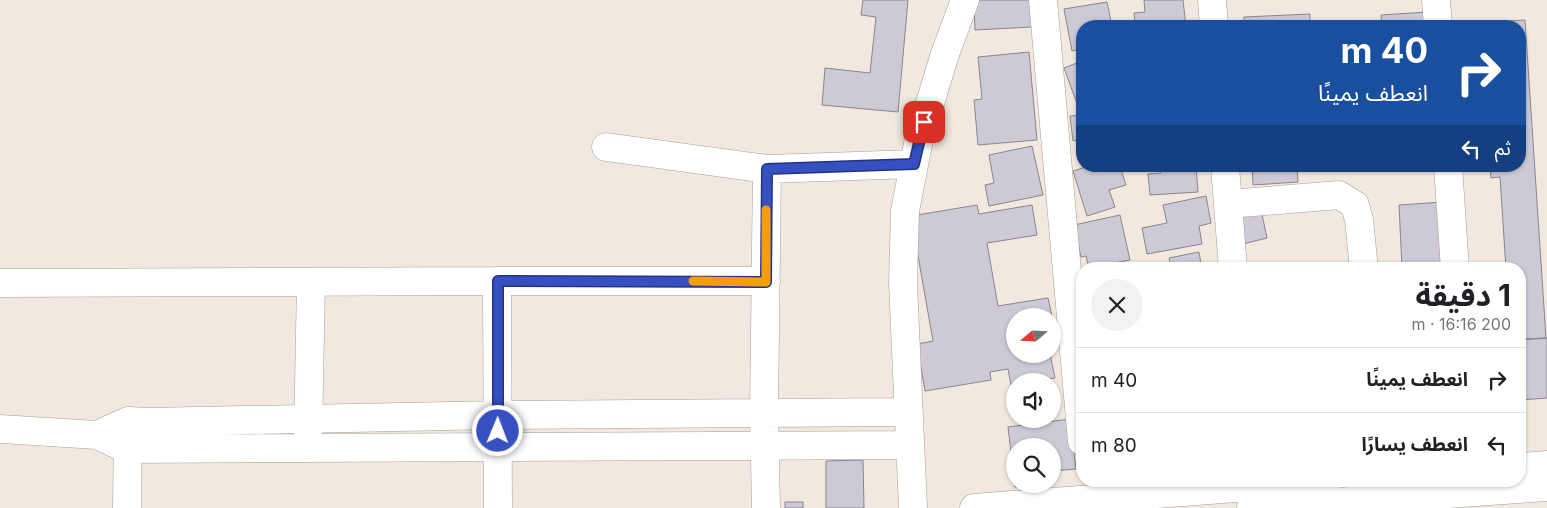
<!DOCTYPE html>
<html lang="ar">
<head>
<meta charset="utf-8">
<style>
  body { margin:0; font-family:Inter,"Noto Sans Arabic",sans-serif; background:#f2f2f2; color:#202124; direction:rtl; height:100vh; display:flex; flex-direction:column; font-size:19px; white-space:nowrap }
  * { box-sizing:border-box; margin:0 }
  p { font-size:16px; color:#757577 }
  .icon { flex:none; width:28px; height:28px; fill:none; stroke:currentColor; stroke-width:2; stroke-linecap:round; stroke-linejoin:round }
  .map { position:relative; flex:1; overflow:hidden; direction:ltr }
  .details { position:absolute; left:1076px; top:262px; width:450px; height:225px; display:flex; flex-direction:column; background:#fff; border-radius:20px; box-shadow:0 1px 4px #0004; direction:rtl }
  .details>* { flex:none }
  .hud { position:absolute; left:1076px; top:20px; width:450px; height:152px; border-radius:20px; box-shadow:0 1px 4px #0004; direction:rtl; background:#1a4fa0; color:#fff; overflow:hidden }
  .needle { width:32px; rotate:251deg }
  .buttons { position:absolute; left:1006px; top:308px; display:grid; gap:10px }
  .buttons a { display:grid; place-items:center; width:55px; height:55px; border-radius:50%; background:#fff; box-shadow:0 1px 4px #0004; font-size:25px }
  .pin { position:absolute; display:grid; place-items:center; width:42px; height:42px; color:#fff; margin:-21px; border-radius:10px; box-shadow:0 2px 8px #0006 }
  .me { position:absolute; width:55px; margin:-28px; rotate:1deg; stroke-linejoin:round; filter:drop-shadow(0 0 4px #0008) }
  .turn { display:flex; align-items:center; gap:18px; height:105px; padding:0 15px; font-size:22px }
  .turn .icon { width:65px; height:65px; stroke-width:2.5 }
  .turn b { display:block; font-size:35px; line-height:42px }
  .then { display:flex; align-items:center; height:48px; padding:0 15px; background:#0003; gap:10px; font-size:19px }
  .round { display:grid; place-items:center; flex:none; width:52px; height:52px; border-radius:26px; background:#f2f2f2 }
  .head { display:flex; align-items:center; justify-content:space-between; height:85px; padding:0 15px }
  h1 { font-size:30px; font-weight:700; line-height:38px }
  ul { padding:0; list-style:none }
  li { display:flex; align-items:center; gap:15px; height:65px; padding:0 15px; border-top:1px solid #e0e0e0 }
  li div { flex:1 }
  li b { display:block; font-size:19px }
  li em { font-style:normal }
  .map>svg:first-child { display:block }
</style>
</head>
<body>
<div class="map">
<svg width="1547" height="508" viewBox="0 0 1547 508">
  <rect width="100%" height="100%" fill="#f1e9df"/>
  <path fill="#cdcad5" stroke="#88858f" d="M 863,0 L 908,0 L 898,112 L 822,105 L 825,68 L 870,73 L 876,17 L 861,15 Z
    M 974,0 L 1030,0 L 1032,27 L 975,30 Z
    M 1144,0 L 1183,0 L 1186,26 L 1135,26 L 1134,13 L 1145,12 Z
    M 1107,2 L 1112,26 L 1082,26 L 1082,49 L 1072,51 L 1064,9 Z
    M 1427,12 L 1427,26 L 1382,26 L 1381,15 Z
    M 1310,14 L 1310,26 L 1244,26 L 1244,17 Z
    M 1525,20 L 1546,338 L 1520,339 L 1520,269 L 1506,269 L 1500,177 L 1491,178 L 1490,166 L 1520,166 L 1520,26 L 1460,26 L 1460,24 Z
    M 1029,52 L 1037,140 L 978,145 L 974,100 L 982,99 L 978,57 Z
    M 1082,61 L 1082,108 L 1079,109 L 1064,68 Z
    M 1082,115 L 1082,159 L 1080,159 L 1078,140 L 1073,141 L 1070,116 Z
    M 1032,146 L 1043,195 L 989,206 L 985,185 L 994,183 L 989,155 Z
    M 1089,166 L 1120,166 L 1126,185 L 1109,190 L 1115,207 L 1087,216 L 1073,171 Z
    M 1161,166 L 1196,166 L 1198,192 L 1150,195 L 1148,174 L 1161,173 Z
    M 1252,166 L 1297,166 L 1298,182 L 1253,185 Z
    M 1206,196 L 1211,223 L 1199,226 L 1202,244 L 1147,254 L 1142,228 L 1167,223 L 1163,205 Z
    M 1444,202 L 1447,265 L 1402,268 L 1399,205 Z
    M 977,205 L 979,214 L 1032,205 L 1037,235 L 987,243 L 998,306 L 1048,298 L 1052,316 L 1015,316 L 1015,354 L 1050,354 L 1055,378 L 1034,381 L 1015,381 L 1015,384 L 1011,385 L 1008,369 L 990,372 L 991,380 L 925,391 L 917,344 L 933,341 L 911,216 Z
    M 1260,205 L 1267,238 L 1235,246 L 1228,213 Z
    M 1120,215 L 1130,260 L 1089,268 L 1086,256 L 1081,257 L 1074,225 Z
    M 1199,252 L 1202,269 L 1171,269 L 1169,258 Z
    M 1547,338 L 1547,398 L 1520,400 L 1520,340 Z
    M 1070,419 L 1076,469 L 1052,471 L 1052,446 L 1015,446 L 1015,484 L 1038,484 L 1015,487 L 1008,427 Z
    M 863,460 L 864,508 L 826,508 L 826,461 Z
    M 785,502 L 803,502 L 803,508 L 785,508 Z"/>
  <g fill="none" stroke-linecap="round" stroke-linejoin="round">
    <defs>
      <path id="minor" d="M 1043,0 L 1082,441
        M 1212,0 L 1214,26
        M 1436,0 L 1438,26
        M 606,147 L 767,169 L 914,164
        M 1225,166 L 1233,269
        M 1448,166 L 1455,269
        M 1228,204 L 1339,195 L 1355,205 L 1359,220 L 1364,269
        M 497,281 L 498,508
        M 0,283 L 497,281 L 766,281
        M 0,429 L 97,435 L 127,449 L 910,445
        M 97,435 L 128,421 L 148,422 L 498,415 L 908,412
        M 308,436 L 311,282
        M 1520,467 L 1547,465
        M 127,508 L 128,430
        M 766,508 L 764,414 L 767,169
        M 913,508 L 903,283 L 905,211 L 919,139 L 945,54 L 965,0
        M 974,508 L 1328,481
        M 1251,508 L 1547,487"/>
    </defs>
    <use href="#minor" stroke="#a69e95" stroke-width="29"/>
    <use href="#minor" stroke="#fff" stroke-width="28"/>
  </g>
  <g fill="none" stroke-linecap="round" stroke-linejoin="round">
    <defs>
      <path id="route" d="M 498,431 L 498,281 L 766,282 L 767,169 L 914,164 L 924,122"/>
    </defs>
    <use href="#route" stroke="#23347e" stroke-width="12"/>
    <use href="#route" stroke="#3650c2" stroke-width="9"/>
    <path stroke="#f59e0b" stroke-width="9" d="M 693,281 L 766,282 L 766,210"/>
  </g>
</svg>
<div class="buttons">
<a><svg class="needle" viewBox="-14 -14 28 28"><path d="M0-13l5 13h-10z" fill="#e53935"/><path d="M0 13l5-13h-10z" fill="#757577"/></svg></a>
<a><svg class="icon" aria-label="sound" viewBox="0 0 24 24"><path d="M4 9h4l5-4v14l-5-4H4zM17 9q2 3 0 6"/></svg></a>
<a><svg class="icon" aria-label="search" viewBox="0 0 24 24"><circle cx="10" cy="10" r="6"/><path d="M15 15l6 6"/></svg></a>
</div>
<div class="pin" style="left:924px;top:122px;background:#d93025"><svg class="icon" aria-label="arrive" viewBox="0 0 24 24"><path d="M6 21V4h12l-3 4 3 4H6"/></svg></div>
<svg class="me" style="left:498px;top:431px" viewBox="-20 -20 40 40"><circle r="17" fill="#3650c2" stroke="#fff" stroke-width="3"/><path d="M0-11L8 9 0 5-8 9z" fill="#fff"/></svg>
<div class="hud">
<div class="turn"><svg class="icon" aria-label="right" viewBox="0 0 24 24"><path d="M7 20v-9h11M14 6l5 5-5 5"/></svg><div><b>40 m</b>انعطف يمينًا</div></div>
<div class="then">ثم<svg class="icon" aria-label="left" viewBox="0 0 24 24"><path d="M17 20v-9H6M10 6l-5 5 5 5"/></svg></div>
</div>
<section class="details">
<div class="head"><div><h1>1 دقيقة</h1><p>200 m · 16:16</p></div><a class="round"><svg class="icon" aria-label="close" viewBox="0 0 24 24"><path d="M6 6l12 12M18 6L6 18"/></svg></a></div>
<ul>
<li><svg class="icon" aria-label="right" viewBox="0 0 24 24"><path d="M7 20v-9h11M14 6l5 5-5 5"/></svg><div><b>انعطف يمينًا</b></div><em>40 m</em></li>
<li><svg class="icon" aria-label="left" viewBox="0 0 24 24"><path d="M17 20v-9H6M10 6l-5 5 5 5"/></svg><div><b>انعطف يسارًا</b></div><em>80 m</em></li>
</ul>
</section>
</div>
</body>
</html>
